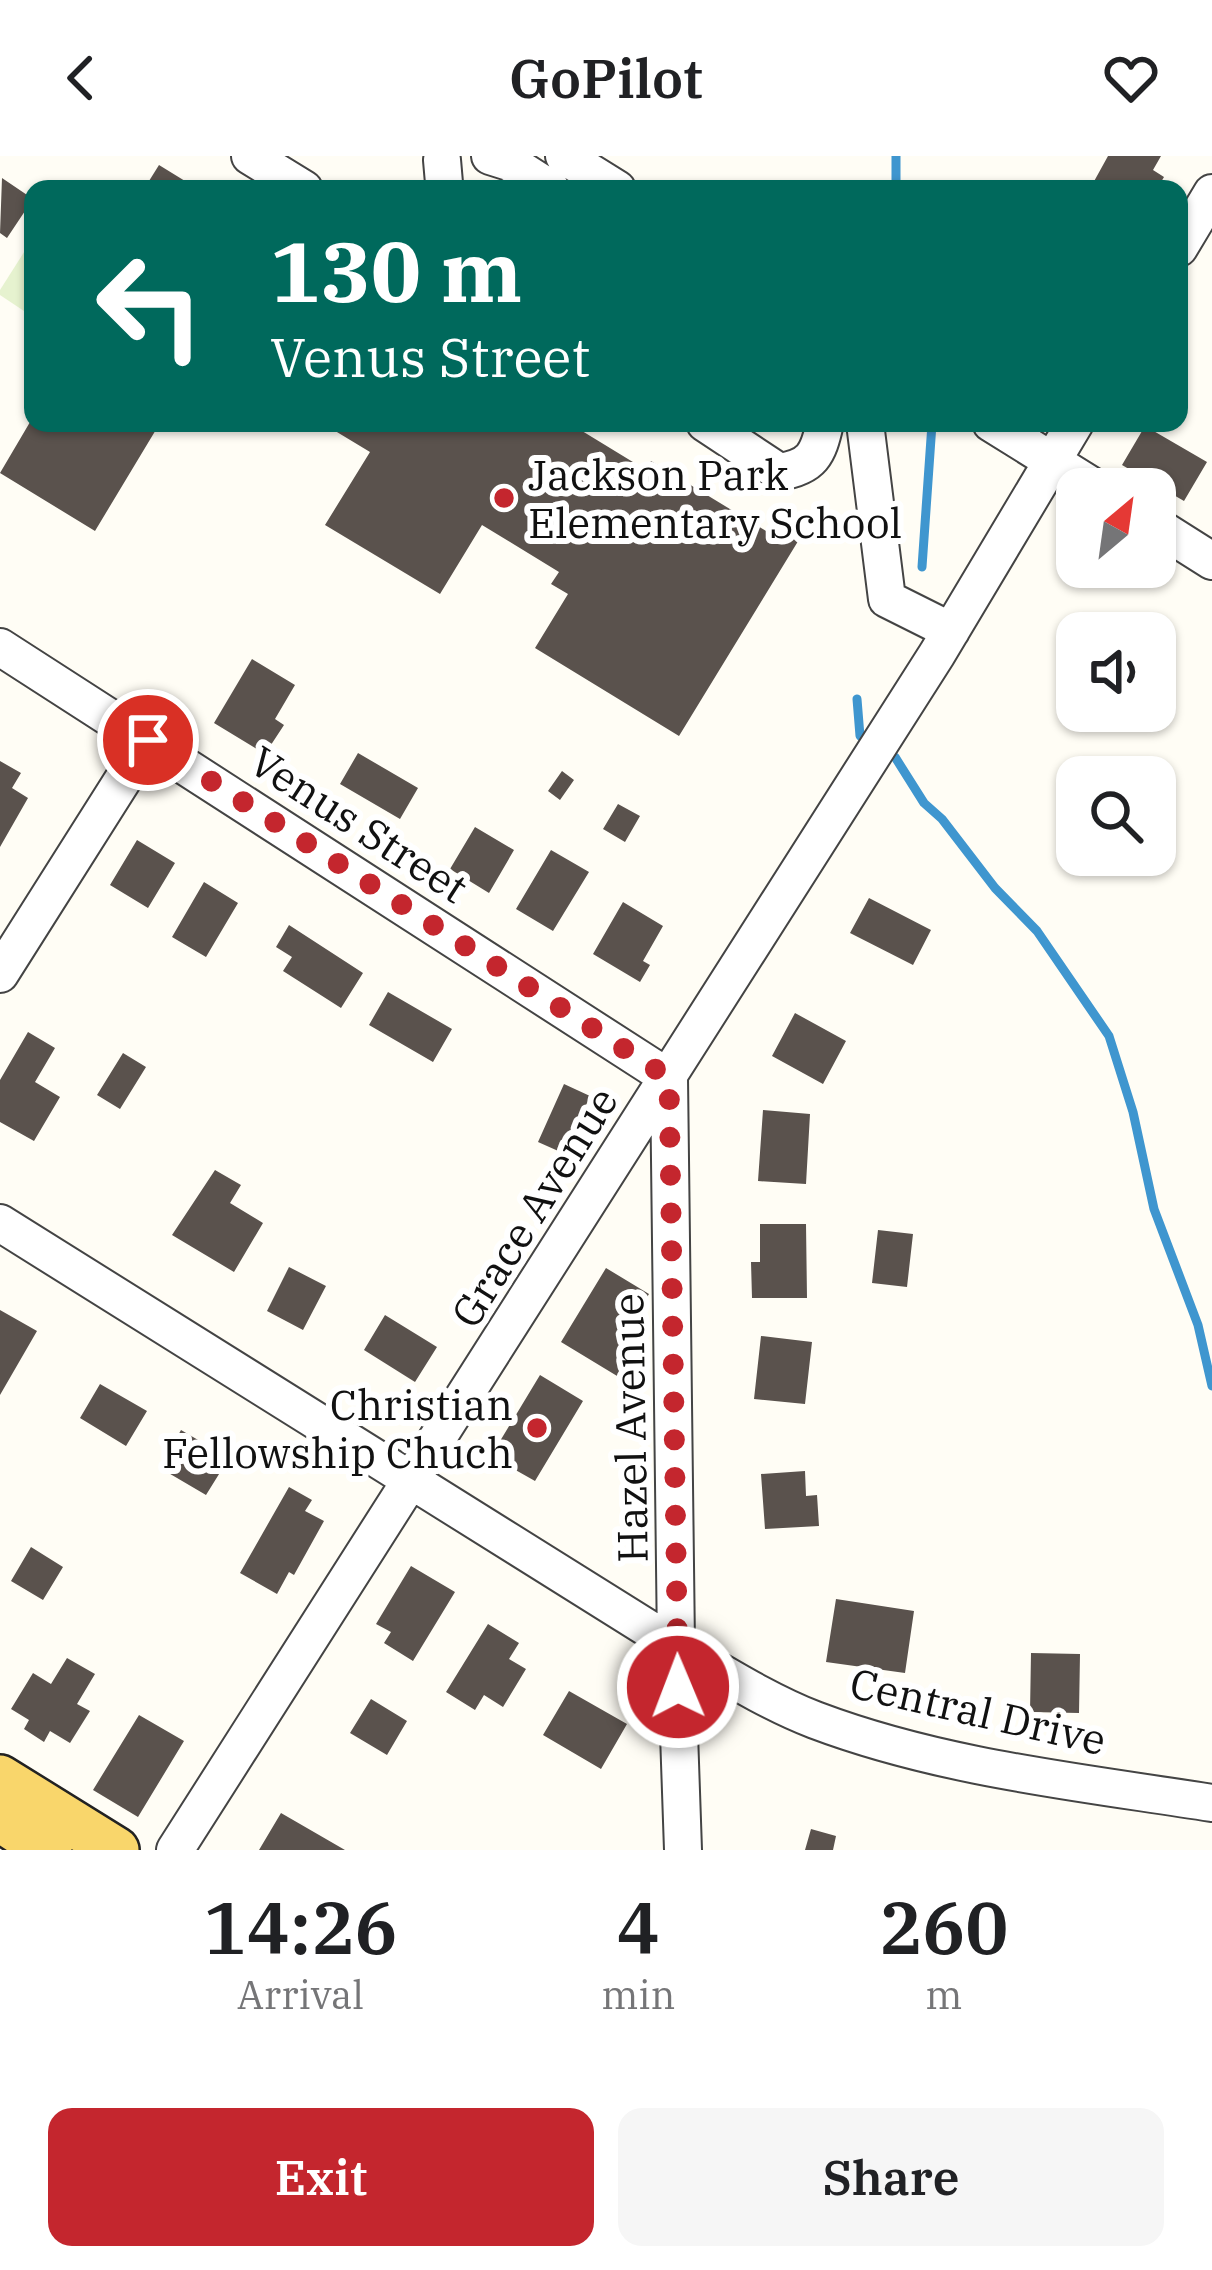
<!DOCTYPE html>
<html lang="en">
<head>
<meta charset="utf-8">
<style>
  body { margin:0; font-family:"IBM Plex Serif",serif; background:#f6f6f6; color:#202124; height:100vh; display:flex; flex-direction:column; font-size:45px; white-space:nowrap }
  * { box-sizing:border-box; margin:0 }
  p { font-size:39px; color:#757577 }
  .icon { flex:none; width:66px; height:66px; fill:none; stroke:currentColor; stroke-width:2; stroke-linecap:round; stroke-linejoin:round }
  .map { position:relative; height:1694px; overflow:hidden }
  .sheet { display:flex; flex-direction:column; background:#fff; flex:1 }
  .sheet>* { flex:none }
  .guide { position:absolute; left:24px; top:24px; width:1164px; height:252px; border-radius:24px; box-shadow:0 3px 9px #0004; background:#00695c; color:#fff; overflow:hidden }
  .needle { width:78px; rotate:29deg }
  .tools { position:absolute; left:1056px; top:312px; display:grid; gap:24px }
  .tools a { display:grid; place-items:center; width:120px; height:120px; border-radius:24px; background:#fff; box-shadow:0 3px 9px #0004; font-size:60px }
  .pin { position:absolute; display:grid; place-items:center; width:102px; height:102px; color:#fff; margin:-51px; border:6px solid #fff; border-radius:50%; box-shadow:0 3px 12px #0007 }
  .me { position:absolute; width:132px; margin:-66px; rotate:359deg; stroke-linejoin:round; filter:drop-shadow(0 0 9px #0008) }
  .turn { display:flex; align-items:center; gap:42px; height:252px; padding:0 48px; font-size:54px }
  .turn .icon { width:156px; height:156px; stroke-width:2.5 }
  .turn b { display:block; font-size:84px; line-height:102px }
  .eta { display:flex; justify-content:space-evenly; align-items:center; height:204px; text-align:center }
  .eta b { font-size:72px; font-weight:600; line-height:84px }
  .cta { display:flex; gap:24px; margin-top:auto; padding:24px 48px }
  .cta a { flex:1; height:138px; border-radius:24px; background:#c4262e; color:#fff; font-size:48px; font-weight:600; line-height:138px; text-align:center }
  .cta a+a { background:#f6f6f6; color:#202124 }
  header { display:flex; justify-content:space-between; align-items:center; height:156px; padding:0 48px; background:#fff; font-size:54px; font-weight:600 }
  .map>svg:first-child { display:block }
</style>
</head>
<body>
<header><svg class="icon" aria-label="back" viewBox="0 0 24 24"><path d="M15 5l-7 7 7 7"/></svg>GoPilot<svg class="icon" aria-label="heart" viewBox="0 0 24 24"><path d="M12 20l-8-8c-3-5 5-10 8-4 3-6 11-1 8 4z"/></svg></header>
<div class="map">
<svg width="1212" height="1694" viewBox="0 0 1212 1694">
  <rect width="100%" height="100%" fill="#fffdf5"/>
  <path fill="#e6f2cf" d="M 33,82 L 33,161 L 0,139 L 0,134 Z"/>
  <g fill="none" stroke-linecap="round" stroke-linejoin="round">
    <path stroke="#3f96cf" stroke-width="9" d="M 896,0 L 896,33
      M 922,411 L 932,268
      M 857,543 L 860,580 L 871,586
      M 885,595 L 895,601 L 924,647 L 942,663 L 995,732 L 1037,775 L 1109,880 L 1133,956 L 1154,1053 L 1198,1169 L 1212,1230"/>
  </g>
  <path fill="#5a524d" d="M 1108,0 L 1161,0 L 1153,14 L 1164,21 L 1157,33 L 1098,33 L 1092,29 Z
    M 159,9 L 198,33 L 144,33 Z
    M 2,22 L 33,43 L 7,82 L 0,77 Z
    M 33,261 L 33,267 L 160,267 L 95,375 L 0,317 Z
    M 322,267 L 569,267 L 646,314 L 651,305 L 771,378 L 777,368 L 800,382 L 679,580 L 535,492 L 568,438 L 551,428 L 559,416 L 482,369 L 440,438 L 325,369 L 370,296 Z
    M 1145,270 L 1207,306 L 1184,345 L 1122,309 Z
    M 1093,411 L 1130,411 L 1120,427 Z
    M 252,503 L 295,529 L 275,563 L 284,569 L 265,598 L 214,567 Z
    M 358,597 L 418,632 L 400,663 L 340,628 Z
    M 0,605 L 21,617 L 12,632 L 28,642 L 0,691 Z
    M 562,615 L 574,624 L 560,644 L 548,635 Z
    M 618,648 L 640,660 L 625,686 L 603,673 Z
    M 475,671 L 514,694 L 489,737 L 450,713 Z
    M 137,684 L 175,707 L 148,752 L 110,729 Z
    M 551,694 L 589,716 L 553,775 L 516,753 Z
    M 204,726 L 238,747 L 206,801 L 172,781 Z
    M 869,742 L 931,774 L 913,809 L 850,777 Z
    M 623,746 L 663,770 L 643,805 L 650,809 L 640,826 L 593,798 Z
    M 289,769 L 363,817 L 341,852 L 283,815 L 292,801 L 276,791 Z
    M 388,836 L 452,873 L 433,906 L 369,869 Z
    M 795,857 L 846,885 L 823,928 L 772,900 Z
    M 28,876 L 55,892 L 35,926 L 60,941 L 34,985 L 0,966 L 0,924 Z
    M 123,897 L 146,911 L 120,953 L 97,939 Z
    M 564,928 L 590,940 L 565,998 L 538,986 Z
    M 763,954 L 810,958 L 806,1028 L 758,1025 Z
    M 215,1014 L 241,1029 L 230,1047 L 263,1067 L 234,1116 L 172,1079 Z
    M 760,1068 L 806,1068 L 807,1142 L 752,1142 L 751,1106 L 760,1106 Z
    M 878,1074 L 913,1078 L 907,1131 L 872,1127 Z
    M 289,1111 L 326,1130 L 303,1174 L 267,1155 Z
    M 606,1112 L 649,1138 L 624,1179 L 647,1194 L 627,1226 L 561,1186 Z
    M 0,1154 L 37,1175 L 0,1239 Z
    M 385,1159 L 437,1191 L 415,1226 L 364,1194 Z
    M 761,1180 L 812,1186 L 805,1248 L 754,1243 Z
    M 540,1219 L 583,1245 L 535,1325 L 491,1300 Z
    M 100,1228 L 147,1255 L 126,1290 L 80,1262 Z
    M 181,1274 L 229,1302 L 206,1339 L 160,1312 Z
    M 805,1315 L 806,1340 L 817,1339 L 819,1370 L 765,1373 L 761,1318 Z
    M 289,1331 L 312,1344 L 305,1355 L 324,1365 L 294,1419 L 289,1416 L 277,1438 L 240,1417 Z
    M 31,1391 L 63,1411 L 43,1444 L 11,1425 Z
    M 411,1410 L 455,1436 L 413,1505 L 384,1487 L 391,1476 L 376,1468 Z
    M 836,1443 L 914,1455 L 905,1517 L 826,1506 Z
    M 488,1468 L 519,1487 L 509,1503 L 526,1513 L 503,1551 L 484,1539 L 475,1554 L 446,1536 Z
    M 1031,1497 L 1080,1498 L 1079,1557 L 1030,1556 Z
    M 67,1502 L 95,1518 L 77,1548 L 90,1555 L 70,1587 L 50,1575 L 44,1586 L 24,1573 L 29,1564 L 11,1553 L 33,1517 L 51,1528 Z
    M 569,1535 L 627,1568 L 601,1613 L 543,1579 Z
    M 371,1543 L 407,1565 L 387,1599 L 350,1577 Z
    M 139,1559 L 184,1585 L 138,1661 L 93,1634 Z
    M 281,1657 L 345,1694 L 259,1694 Z
    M 811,1673 L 836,1680 L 833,1694 L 805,1694 Z"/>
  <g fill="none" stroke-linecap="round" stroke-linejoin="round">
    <defs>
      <path id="minor" d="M 250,0 L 304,33
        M 490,0 L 509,6 L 551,33
        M 564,0 L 617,33
        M 441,33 L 444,27 L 442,4
        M 1179,92 L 1212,37
        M 705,267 L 779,316 C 812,311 818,299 825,267
        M 865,267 L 887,443 L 951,475
        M 991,267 L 1097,333
        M 1155,369 L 1212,405
        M 0,491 L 669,922 L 676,1490 L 683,1694
        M 0,818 L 148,584
        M 0,1067 L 676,1490 C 721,1516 766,1545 815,1564 C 942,1612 1079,1626 1212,1647
        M 175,1694 L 937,498 L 1075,267"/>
      <path id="major" d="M 0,1622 L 116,1694
        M 0,1663 L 49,1694"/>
    </defs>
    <use href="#minor" stroke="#444" stroke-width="40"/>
    <use href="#major" stroke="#222" stroke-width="50"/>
    <use href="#minor" stroke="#fff" stroke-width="36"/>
    <use href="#major" stroke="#f9d66b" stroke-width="45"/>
  </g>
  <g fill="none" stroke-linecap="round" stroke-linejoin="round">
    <path stroke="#c4262e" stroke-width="21" stroke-dasharray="0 37.8" d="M 148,584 L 669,922 L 678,1531"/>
  </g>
  <g fill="#c4262e" stroke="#fff" stroke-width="4.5">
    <circle cx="504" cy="342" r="12"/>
    <circle cx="537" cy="1272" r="12"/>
  </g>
  <g text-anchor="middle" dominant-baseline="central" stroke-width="12" stroke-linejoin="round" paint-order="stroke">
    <g font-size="42" fill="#111" stroke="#fff" text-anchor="start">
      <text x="528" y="318">Jackson Park<tspan x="528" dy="48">Elementary School</tspan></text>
      <text x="513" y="1248" text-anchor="end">Christian<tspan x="513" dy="48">Fellowship Chuch</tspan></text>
    </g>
    <g font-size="42" fill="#111" stroke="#fff">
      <text transform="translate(359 668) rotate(33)">Venus Street</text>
      <text transform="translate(534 1051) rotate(-58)">Grace Avenue</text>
      <text transform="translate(630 1272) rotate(-91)">Hazel Avenue</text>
      <text transform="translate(978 1555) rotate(13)">Central Drive</text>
    </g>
  </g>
</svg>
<div class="tools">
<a><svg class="needle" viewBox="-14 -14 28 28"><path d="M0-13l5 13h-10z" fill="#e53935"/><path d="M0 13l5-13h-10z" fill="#757577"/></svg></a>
<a><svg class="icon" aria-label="sound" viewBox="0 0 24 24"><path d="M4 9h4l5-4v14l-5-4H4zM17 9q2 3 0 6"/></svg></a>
<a><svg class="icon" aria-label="search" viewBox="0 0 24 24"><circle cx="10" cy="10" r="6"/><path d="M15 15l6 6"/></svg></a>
</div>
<div class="pin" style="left:148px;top:584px;background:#d93025"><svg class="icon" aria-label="arrive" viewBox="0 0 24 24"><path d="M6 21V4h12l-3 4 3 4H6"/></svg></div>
<svg class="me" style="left:678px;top:1531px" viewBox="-20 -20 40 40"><circle r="17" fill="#c4262e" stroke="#fff" stroke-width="3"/><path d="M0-11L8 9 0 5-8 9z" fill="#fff"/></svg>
<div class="guide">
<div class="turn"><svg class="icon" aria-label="left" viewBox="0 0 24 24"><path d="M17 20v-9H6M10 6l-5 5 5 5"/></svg><div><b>130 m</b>Venus Street</div></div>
</div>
</div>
<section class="sheet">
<div class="eta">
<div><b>14:26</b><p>Arrival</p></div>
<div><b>4</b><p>min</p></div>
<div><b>260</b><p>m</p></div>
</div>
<div class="cta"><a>Exit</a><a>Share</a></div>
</section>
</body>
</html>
